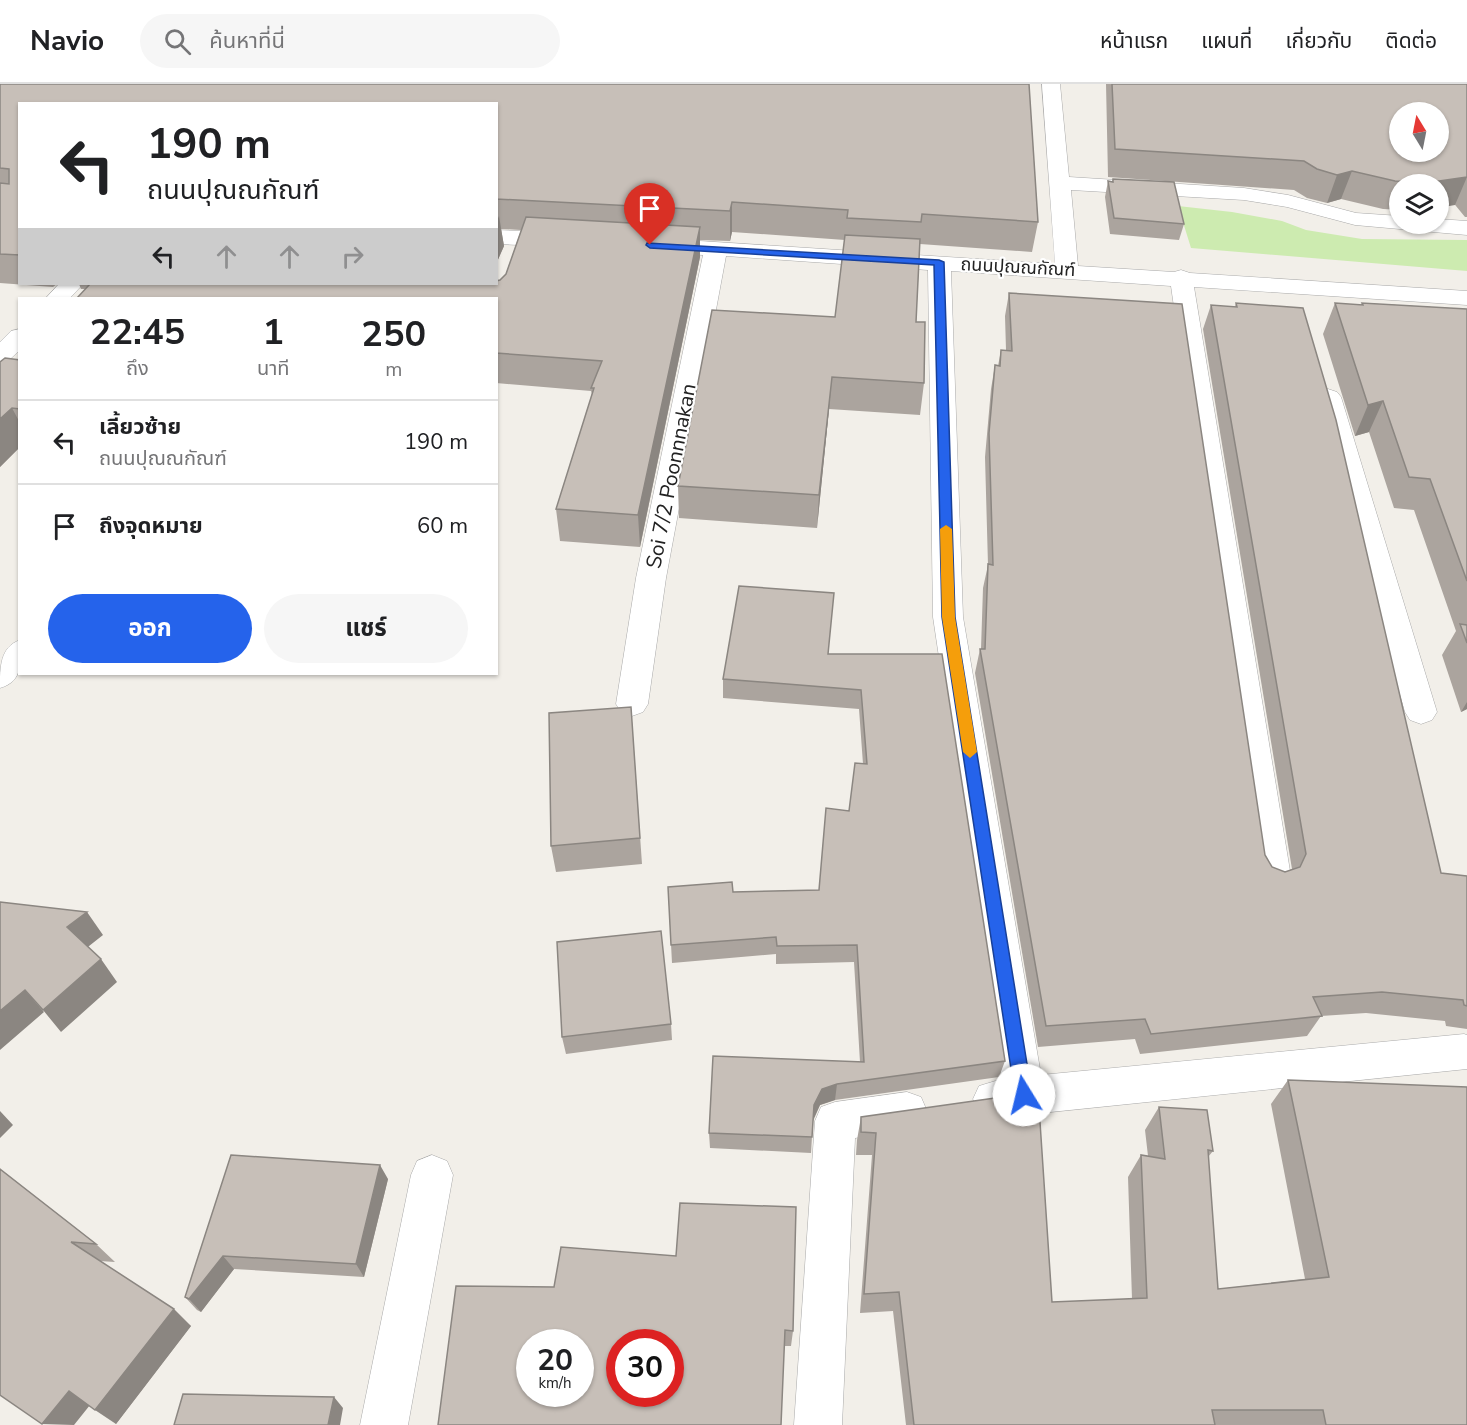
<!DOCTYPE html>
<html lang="th">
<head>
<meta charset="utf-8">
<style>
  body { margin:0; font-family:"Nunito Sans","Noto Sans Thai",sans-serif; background:#f6f6f6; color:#202124; height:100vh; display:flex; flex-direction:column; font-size:22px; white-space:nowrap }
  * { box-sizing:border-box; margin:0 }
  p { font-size:20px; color:#757577 }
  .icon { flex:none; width:33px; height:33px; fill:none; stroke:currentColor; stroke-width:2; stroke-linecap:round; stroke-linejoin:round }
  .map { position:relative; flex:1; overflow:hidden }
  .drawer { position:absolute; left:18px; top:213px; width:480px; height:378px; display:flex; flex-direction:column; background:#fff; border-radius:0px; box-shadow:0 2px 4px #0004 }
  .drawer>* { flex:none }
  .guide { position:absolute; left:18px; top:18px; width:480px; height:183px; border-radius:0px; box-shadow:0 2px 4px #0004; background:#fff; color:#202124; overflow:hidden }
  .needle { width:39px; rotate:350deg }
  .controls { position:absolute; left:1389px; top:18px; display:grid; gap:12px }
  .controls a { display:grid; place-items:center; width:60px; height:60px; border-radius:50%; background:#fff; box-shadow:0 2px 4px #0004; font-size:30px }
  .speed { position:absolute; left:516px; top:1245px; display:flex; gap:12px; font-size:30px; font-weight:700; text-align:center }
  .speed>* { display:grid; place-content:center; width:78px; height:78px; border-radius:50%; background:#fff; box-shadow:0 2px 4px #0004; line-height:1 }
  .speed small { font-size:15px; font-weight:400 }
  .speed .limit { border:9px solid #d22; background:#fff; color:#111 }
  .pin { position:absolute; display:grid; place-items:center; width:51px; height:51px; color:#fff; margin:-62px -26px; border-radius:50% 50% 50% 0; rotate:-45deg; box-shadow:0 0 6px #0007 }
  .pin .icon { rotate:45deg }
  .me { position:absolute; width:66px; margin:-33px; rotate:351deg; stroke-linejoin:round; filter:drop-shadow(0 0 4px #0008) }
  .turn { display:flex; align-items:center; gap:21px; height:126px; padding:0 30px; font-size:27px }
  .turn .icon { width:78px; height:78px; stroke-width:2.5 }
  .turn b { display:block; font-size:42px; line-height:51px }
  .lanes { display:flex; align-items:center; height:57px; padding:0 30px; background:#0003; justify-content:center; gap:30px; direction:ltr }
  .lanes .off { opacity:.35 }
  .eta { display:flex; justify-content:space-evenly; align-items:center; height:102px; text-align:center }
  .eta b { font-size:36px; font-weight:700; line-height:42px }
  .action { display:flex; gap:12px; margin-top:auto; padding:12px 30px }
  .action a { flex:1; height:69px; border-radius:36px; background:#2563eb; color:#fff; font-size:24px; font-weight:700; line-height:69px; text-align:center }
  .action a+a { background:#f6f6f6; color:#202124 }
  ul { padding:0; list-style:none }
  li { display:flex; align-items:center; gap:18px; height:84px; padding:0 30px; border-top:2px solid #e0e0e0 }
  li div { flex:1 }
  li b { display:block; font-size:22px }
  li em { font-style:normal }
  header { display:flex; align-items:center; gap:36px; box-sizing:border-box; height:84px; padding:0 30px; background:#fff; border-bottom:2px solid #e0e0e0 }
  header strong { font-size:28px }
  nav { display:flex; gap:33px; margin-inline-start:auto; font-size:21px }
  .search { width:420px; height:54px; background:#f6f6f6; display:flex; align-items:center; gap:15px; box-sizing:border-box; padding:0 21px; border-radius:33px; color:#757577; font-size:22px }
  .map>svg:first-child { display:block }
</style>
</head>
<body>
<header>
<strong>Navio</strong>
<div class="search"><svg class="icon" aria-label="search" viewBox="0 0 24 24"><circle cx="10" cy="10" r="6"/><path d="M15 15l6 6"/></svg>ค้นหาที่นี่</div>
<nav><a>หน้าแรก</a><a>แผนที่</a><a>เกี่ยวกับ</a><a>ติดต่อ</a></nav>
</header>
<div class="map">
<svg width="1467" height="1341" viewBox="0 0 1467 1341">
  <rect width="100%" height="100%" fill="#f2efe9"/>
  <path fill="#cdebb0" d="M 1178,122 L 1232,128 L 1282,137 L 1306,146 L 1362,155 L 1467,156 L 1467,187 L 1191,164 Z"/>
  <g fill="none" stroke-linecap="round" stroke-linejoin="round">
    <defs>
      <path id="minor" d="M 1042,0 L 1060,0 L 1069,93 L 1244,104 L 1288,111 L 1356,129 L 1400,132 L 1400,140 L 1438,140 L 1438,135 L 1467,137 L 1467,151 L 1355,141 L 1287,123 L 1244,116 L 1071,106 L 1078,182 L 1174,188 L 1181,186 L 1190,189 L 1467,207 L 1467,221 L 1194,203 L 1291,793 L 1286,803 L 1273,808 L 1260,803 L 1255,793 L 1171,202 L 951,187 L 963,533 L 1041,991 L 1464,950 L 1467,951 L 1467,985 L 993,1034 L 979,1028 L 973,1015 L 979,1002 L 1002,995 L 933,533 L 928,186 L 726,172 L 666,494 L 648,620 L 643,628 L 632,632 L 621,628 L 616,620 L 636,494 L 703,171 L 654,168 L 646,166 L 643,161 L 646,156 L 654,154 L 1055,180 Z
        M 496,146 L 564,149 L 572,151 L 575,156 L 572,161 L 564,163 L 496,160 Z
        M 59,200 L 83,200 L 70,214 L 46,214 Z
        M 20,245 L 20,266 L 9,276 L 0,278 L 0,258 L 11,247 Z
        M 1328,305 L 1337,308 L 1341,313 L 1437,628 L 1432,636 L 1421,640 L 1410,636 L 1405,628 L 1315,313 L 1319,308 Z
        M 20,556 C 20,578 24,597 0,604 C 0,583 0,563 20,556 Z
        M 907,1008 L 921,1013 L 927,1027 L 921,1041 L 907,1046 L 855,1054 L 842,1341 L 794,1341 L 815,1037 L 821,1023 L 835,1018 Z
        M 432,1071 L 447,1077 L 453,1091 L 408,1341 L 360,1341 L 411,1091 L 417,1077 Z"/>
    </defs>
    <use href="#minor" stroke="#a9a9a9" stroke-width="1"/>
    <use href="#minor" fill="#fff" fill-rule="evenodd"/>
  </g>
  <path fill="#aba49e" d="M 0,0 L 1029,0 L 1038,138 L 1032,168 L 920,160 L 916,238 L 925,238 L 924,299 L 920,331 L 829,325 L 817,444 L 679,434 L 678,402 L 712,226 L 835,233 L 845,156 L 732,148 L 730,157 L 700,156 L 700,173 L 640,463 L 560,457 L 556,425 L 592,310 L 591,307 L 496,299 L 496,214 L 77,214 L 85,205 L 81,205 L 79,200 L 496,200 L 496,197 L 500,196 L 506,190 L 521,146 L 501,145 L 504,162 L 496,180 L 496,20 L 20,20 L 20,200 L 57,200 L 53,203 L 0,199 Z
    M 1106,0 L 1467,0 L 1467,133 L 1465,133 L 1438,100 L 1400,100 L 1400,126 L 1383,125 L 1341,115 L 1327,119 L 1307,114 L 1294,106 L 1108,93 Z
    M 1113,95 L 1184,140 L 1179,156 L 1110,150 L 1105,113 L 1108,97 L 1112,98 Z
    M 1009,209 L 1265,771 L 1272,783 L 1285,788 L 1292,785 L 1203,245 L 1211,221 L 1235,223 L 1236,219 L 1441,789 L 1467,792 L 1467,945 L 1446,942 L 1445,937 L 1366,929 L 1321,932 L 1307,952 L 1140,970 L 1135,955 L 1038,963 L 975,589 L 980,565 L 981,565 L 983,504 L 988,481 L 985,373 L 991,305 L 995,281 L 998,282 L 1001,266 L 1006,266 L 1005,232 Z
    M 1335,219 L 1361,221 L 1362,219 L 1467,225 L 1467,625 L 1461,628 L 1442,571 L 1456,547 L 1414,426 L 1394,424 L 1369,348 L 1355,352 L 1323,250 Z
    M 20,276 L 20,363 L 0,383 L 0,278 Z
    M 828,570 L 942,570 L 1005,977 L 999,993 L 835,1016 L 820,1021 L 813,1035 L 811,1069 L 710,1064 L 709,1049 L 860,978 L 854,878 L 776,880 L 776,870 L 672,879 L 668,803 L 733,808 L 819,806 L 849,727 L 863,680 L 859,625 L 723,614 L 723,595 Z
    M 631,623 L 642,780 L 556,788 L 551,762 Z
    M 671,940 L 672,956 L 566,970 L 562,953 Z
    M 1288,996 L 1467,1341 L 906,1341 L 893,1227 L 860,1229 L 872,1071 L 856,1071 L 857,1056 L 861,1033 L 1052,1218 L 1132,1215 L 1128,1093 L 1141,1071 L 1148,1072 L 1145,1046 L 1159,1023 L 1213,1067 L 1208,1073 L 1218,1205 L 1305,1195 L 1271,1020 Z
    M 231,1071 L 388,1095 L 364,1193 L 234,1185 L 201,1228 L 197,1226 L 185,1213 Z
    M 0,1085 L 96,1160 L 115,1178 L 99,1177 L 191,1242 L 116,1340 Z
    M 456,1202 L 793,1247 L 791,1262 L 784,1262 Z"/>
  <path fill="#8b8681" d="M 1352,87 L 1341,115 L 1327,119 L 1337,91 Z
    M 1467,93 L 1455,121 L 1438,124 L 1438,100 L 1431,100 L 1432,98 Z
    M 732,118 L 732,148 L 730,157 L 730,127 Z
    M 499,132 L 504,162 L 496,180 L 496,139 Z
    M 700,143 L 700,173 L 640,463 L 638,431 Z
    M 832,293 L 829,325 L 817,444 L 819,411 Z
    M 1383,317 L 1369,348 L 1355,352 L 1368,321 Z
    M 12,324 L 20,339 L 20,363 L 0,383 L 0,335 Z
    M 1467,618 L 1467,625 L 1461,628 Z
    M 87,828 L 103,851 L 84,866 L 67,843 Z
    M 101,875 L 117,898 L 61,948 L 43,926 Z
    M 25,906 L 44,928 L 0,966 L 0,927 Z
    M 837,1000 L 835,1016 L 820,1021 L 813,1037 L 814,1021 L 822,1005 Z
    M 0,1027 L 13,1041 L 0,1054 Z
    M 380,1081 L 388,1095 L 364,1193 L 356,1180 Z
    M 223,1172 L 234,1185 L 201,1228 L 189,1215 Z
    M 174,1225 L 191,1242 L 116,1340 L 95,1326 Z
    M 69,1307 L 90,1321 L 74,1341 L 42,1340 Z
    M 334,1313 L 343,1324 L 340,1341 L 328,1341 Z"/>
  <path fill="#c7bfb8" stroke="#8b8681" stroke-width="1.5" fill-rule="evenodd" d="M 0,0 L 1029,0 L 1038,138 L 922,130 L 921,138 L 847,134 L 848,126 L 732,118 L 730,127 L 496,115 L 496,20 L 20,20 L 20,171 L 0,170 L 0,99 L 9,100 L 9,85 L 0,84 Z
    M 1112,0 L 1467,0 L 1467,93 L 1432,98 L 1395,97 L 1352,87 L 1337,91 L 1317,85 L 1304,77 L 1115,65 ZM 1400,28 L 1438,28 L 1438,68 L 1400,68 Z
    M 1113,95 L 1174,98 L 1184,140 L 1114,134 L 1108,97 L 1113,98 Z
    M 526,133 L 700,143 L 638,431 L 556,425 L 594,304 L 591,304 L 602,277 L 496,269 L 496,214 L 77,214 L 90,200 L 496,200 L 496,197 L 500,196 L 506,190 Z
    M 845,151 L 920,155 L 916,238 L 925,238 L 924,299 L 832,293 L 819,411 L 678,402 L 712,226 L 835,233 Z
    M 1009,209 L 1182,220 L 1265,771 L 1272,783 L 1285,788 L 1300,783 L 1306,770 L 1211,221 L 1237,223 L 1236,219 L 1303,224 L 1336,336 L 1441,789 L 1467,792 L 1467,922 L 1464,921 L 1463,916 L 1382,908 L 1313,913 L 1322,932 L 1151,950 L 1145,935 L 1046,942 L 980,565 L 985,565 L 988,480 L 993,481 L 989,349 L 995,281 L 1000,282 L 1001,266 L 1012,267 Z
    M 1335,219 L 1363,221 L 1362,219 L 1467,225 L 1467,497 L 1430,395 L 1409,393 L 1383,317 L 1368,321 Z
    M 5,274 L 20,276 L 20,325 L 12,324 L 0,335 L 0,278 Z
    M 739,502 L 834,509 L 828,570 L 942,570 L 1005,977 L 837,1000 L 822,1005 L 814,1021 L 812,1053 L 709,1049 L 713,972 L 864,978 L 857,861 L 777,862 L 776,853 L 671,861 L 668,803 L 732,798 L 733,808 L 819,806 L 826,724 L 849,727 L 855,679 L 867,680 L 861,606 L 723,595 Z
    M 1460,540 L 1467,541 L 1467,559 Z
    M 631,623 L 640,754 L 551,762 L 549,629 Z
    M 0,818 L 87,828 L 67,843 L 101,875 L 43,926 L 25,906 L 0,927 Z
    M 661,847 L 671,940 L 562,953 L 557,858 Z
    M 1288,996 L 1467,1003 L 1467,1341 L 1326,1341 L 1323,1326 L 1212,1326 L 1215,1341 L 914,1341 L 899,1208 L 864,1210 L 876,1049 L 861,1048 L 861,1033 L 1038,1008 L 1052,1218 L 1147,1214 L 1141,1071 L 1165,1075 L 1159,1023 L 1207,1026 L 1213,1067 L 1208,1066 L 1218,1205 L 1329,1193 Z
    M 231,1071 L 380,1081 L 356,1180 L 223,1172 L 189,1215 L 185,1213 Z
    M 0,1085 L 96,1160 L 71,1158 L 174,1225 L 95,1326 L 69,1307 L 42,1340 L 0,1311 Z
    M 680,1119 L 796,1123 L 793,1247 L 785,1246 L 781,1341 L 438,1341 L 456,1202 L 554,1203 L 561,1163 L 676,1172 ZM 530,1258 L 580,1258 L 580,1310 L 530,1310 ZM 620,1258 L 670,1258 L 670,1310 L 620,1310 Z
    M 183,1310 L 334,1313 L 328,1341 L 174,1341 Z"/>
  <path fill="#2563eb" stroke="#184099" stroke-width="1.5" d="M 647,159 L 939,176 L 944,178 L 955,533 L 1032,1011 L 1030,1017 L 1024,1019 L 1018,1017 L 1015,1011 L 942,533 L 934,181 L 650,164 L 646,161 Z"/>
  <path fill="#f59e0b" d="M 946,441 L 952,445 L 955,533 L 977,668 L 970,674 L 963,668 L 942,533 L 940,445 Z"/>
  <g text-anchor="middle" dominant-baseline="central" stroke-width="4.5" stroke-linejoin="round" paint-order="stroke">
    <g font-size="18" fill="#222" stroke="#fff">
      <text transform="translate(1018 183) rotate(3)">ถนนปุณณกัณฑ์</text>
    </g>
    <g font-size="21" fill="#222" stroke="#fff">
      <text transform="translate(671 392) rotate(-79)">Soi 7/2 Poonnnakan</text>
    </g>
  </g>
</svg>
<div class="controls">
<a><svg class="needle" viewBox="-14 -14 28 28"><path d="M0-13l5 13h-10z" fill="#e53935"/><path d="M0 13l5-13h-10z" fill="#757577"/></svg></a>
<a><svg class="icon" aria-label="layers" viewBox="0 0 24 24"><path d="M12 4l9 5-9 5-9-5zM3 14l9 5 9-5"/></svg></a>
</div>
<div class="speed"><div>20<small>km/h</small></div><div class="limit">30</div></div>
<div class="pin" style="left:650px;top:161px;background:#d93025"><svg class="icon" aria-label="arrive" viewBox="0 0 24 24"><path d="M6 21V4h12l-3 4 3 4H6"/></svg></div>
<svg class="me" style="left:1024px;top:1011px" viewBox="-20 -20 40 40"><circle r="19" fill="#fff"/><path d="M0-13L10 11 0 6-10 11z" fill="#2563eb"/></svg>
<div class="guide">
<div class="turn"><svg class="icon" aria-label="left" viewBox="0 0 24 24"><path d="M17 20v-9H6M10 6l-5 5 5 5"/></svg><div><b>190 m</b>ถนนปุณณกัณฑ์</div></div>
<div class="lanes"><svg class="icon" aria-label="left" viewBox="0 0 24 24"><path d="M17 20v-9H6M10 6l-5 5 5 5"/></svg><svg class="icon off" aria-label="ahead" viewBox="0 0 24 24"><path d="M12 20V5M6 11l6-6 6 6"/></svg><svg class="icon off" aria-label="ahead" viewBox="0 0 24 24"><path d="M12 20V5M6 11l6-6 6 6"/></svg><svg class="icon off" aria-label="right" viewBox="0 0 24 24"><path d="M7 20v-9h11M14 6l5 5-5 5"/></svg></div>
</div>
<section class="drawer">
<div class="eta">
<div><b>22:45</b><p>ถึง</p></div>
<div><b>1</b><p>นาที</p></div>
<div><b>250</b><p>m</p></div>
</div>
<ul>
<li><svg class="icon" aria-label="left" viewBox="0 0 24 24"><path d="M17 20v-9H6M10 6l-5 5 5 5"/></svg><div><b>เลี้ยวซ้าย</b><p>ถนนปุณณกัณฑ์</p></div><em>190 m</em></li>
<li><svg class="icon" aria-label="arrive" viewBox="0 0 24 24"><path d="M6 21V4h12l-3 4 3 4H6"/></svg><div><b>ถึงจุดหมาย</b></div><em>60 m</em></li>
</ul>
<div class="action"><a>ออก</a><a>แชร์</a></div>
</section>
</div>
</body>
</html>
